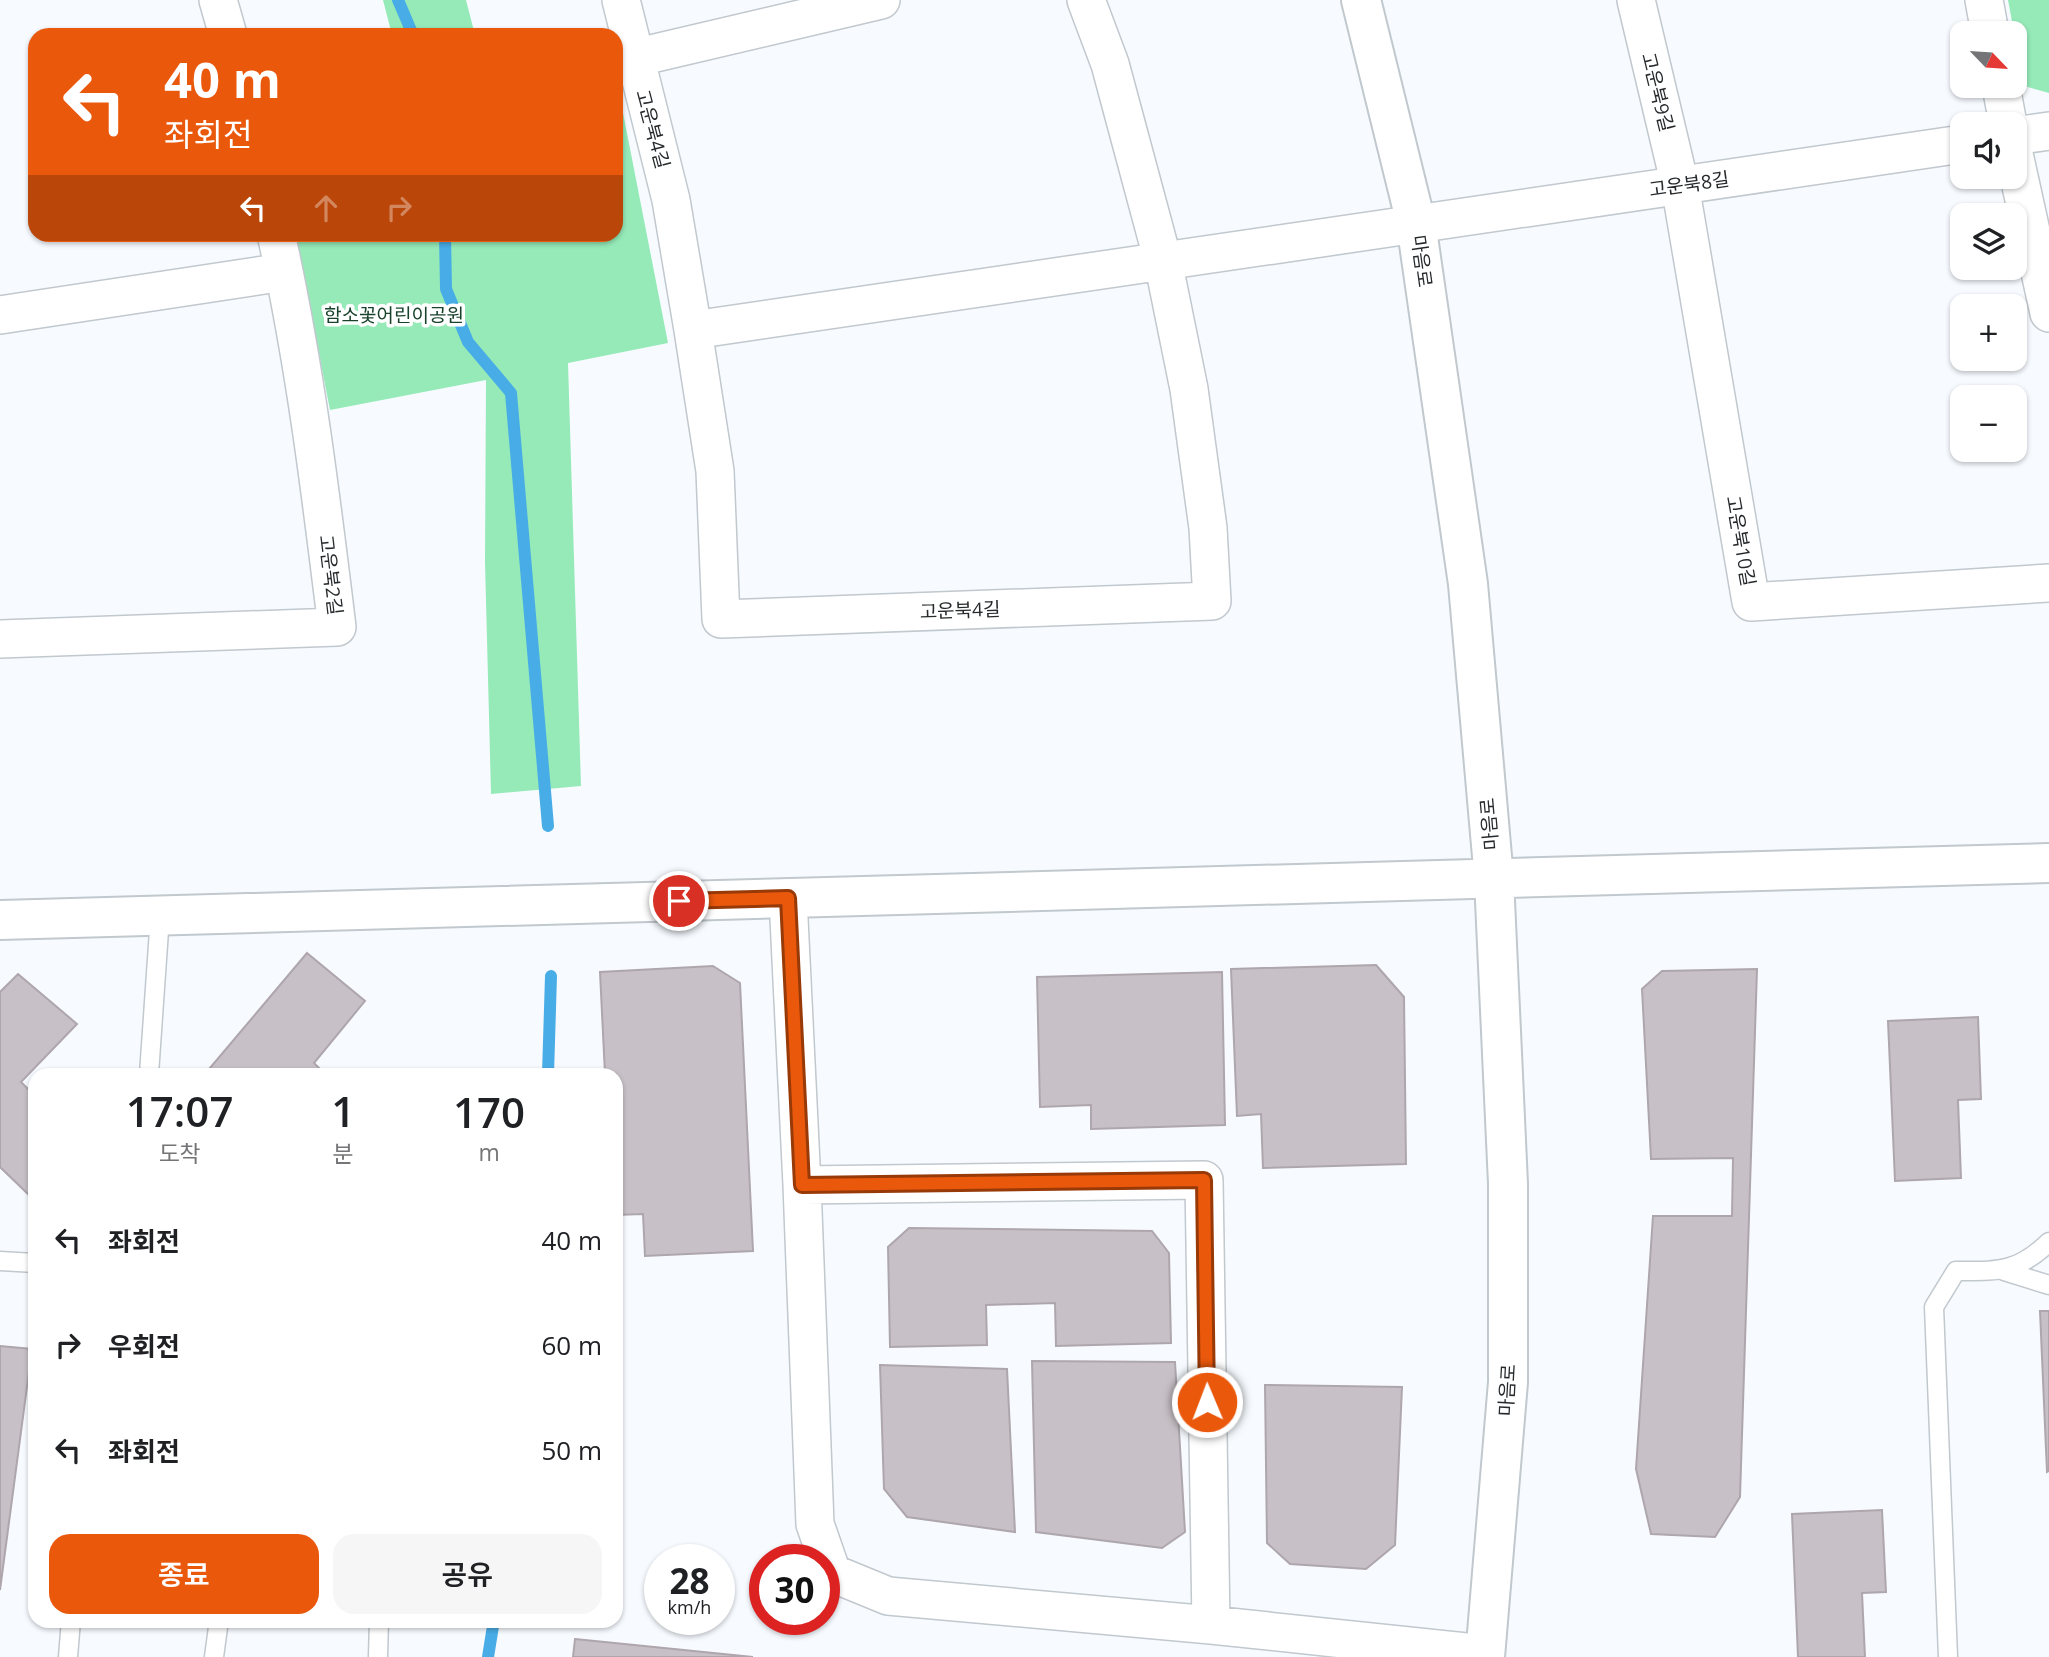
<!DOCTYPE html>
<html lang="ko">
<head>
<meta charset="utf-8">
<style>
  body { margin:0; font-family:"Open Sans","Noto Sans KR",sans-serif; background:#f6f6f6; color:#202124; height:100vh; display:flex; flex-direction:column; font-size:26px; white-space:nowrap }
  * { box-sizing:border-box; margin:0 }
  p { font-size:23px; color:#757577 }
  .icon { flex:none; width:38px; height:38px; fill:none; stroke:currentColor; stroke-width:2; stroke-linecap:round; stroke-linejoin:round }
  .map { position:relative; flex:1; overflow:hidden }
  .panel { position:absolute; left:28px; top:1068px; width:595px; height:560px; display:flex; flex-direction:column; background:#fff; border-radius:21px; box-shadow:0 2px 5px #0004 }
  .panel>* { flex:none }
  .banner { position:absolute; left:28px; top:28px; width:595px; height:214px; border-radius:21px; box-shadow:0 2px 5px #0004; background:#ea580c; color:#fff; overflow:hidden }
  .needle { width:46px; rotate:115deg }
  .buttons { position:absolute; left:1950px; top:21px; display:grid; gap:14px }
  .buttons a { display:grid; place-items:center; width:77px; height:77px; border-radius:14px; background:#fff; box-shadow:0 2px 5px #0004; font-size:35px }
  .speed { position:absolute; left:644px; top:1544px; display:flex; gap:14px; font-size:35px; font-weight:700; text-align:center }
  .speed>* { display:grid; place-content:center; width:91px; height:91px; border-radius:50%; background:#fff; box-shadow:0 2px 5px #0004; line-height:1 }
  .speed small { font-size:18px; font-weight:400 }
  .speed .limit { border:10px solid #d22; background:#fff; color:#111 }
  .pin { position:absolute; display:grid; place-items:center; width:60px; height:60px; color:#fff; margin:-30px; border:4px solid #fff; border-radius:50%; box-shadow:0 2px 7px #0007 }
  .me { position:absolute; width:77px; margin:-38px; rotate:359deg; stroke-linejoin:round; filter:drop-shadow(0 0 5px #0008) }
  .turn { display:flex; align-items:center; gap:24px; height:147px; padding:0 21px; font-size:32px }
  .turn .icon { width:91px; height:91px; stroke-width:2.5 }
  .turn b { display:block; font-size:49px; line-height:60px }
  .lanes { display:flex; align-items:center; height:66px; padding:0 21px; background:#0003; justify-content:center; gap:35px; direction:ltr }
  .lanes .off { opacity:.35 }
  .eta { display:flex; justify-content:space-evenly; align-items:center; height:119px; text-align:center }
  .eta b { font-size:42px; font-weight:600; line-height:49px }
  .action { display:flex; gap:14px; margin-top:auto; padding:14px 21px }
  .action a { flex:1; height:80px; border-radius:21px; background:#ea580c; color:#fff; font-size:28px; font-weight:600; line-height:80px; text-align:center }
  .action a+a { background:#f6f6f6; color:#202124 }
  ul { padding:0; list-style:none }
  li { display:flex; align-items:center; gap:21px; height:105px; padding:0 21px }
  li div { flex:1 }
  li b { display:block; font-size:26px }
  li em { font-style:normal }
  .map>svg:first-child { display:block }
</style>
</head>
<body>
<div class="map">
<svg width="2049" height="1657" viewBox="0 0 2049 1657">
  <rect width="100%" height="100%" fill="#f7fbff"/>
  <path fill="#95eab8" d="M 383,0 L 466,0 L 475,35 L 392,35 Z
    M 2008,0 L 2049,0 L 2049,93 L 2024,86 Z
    M 617,82 L 668,343 L 568,363 L 581,786 L 491,794 L 485,562 L 486,380 L 330,410 L 296,235 L 616,234 Z"/>
  <g fill="none" stroke-linecap="round" stroke-linejoin="round">
    <path stroke="#48ade6" stroke-width="12" d="M 398,0 L 413,35
      M 445,234 L 446,289 L 468,342 L 511,393 L 548,826
      M 548,1074 L 551,976
      M 488,1657 L 494,1620"/>
  </g>
  <path fill="#c7c0c6" stroke="#aea6ac" stroke-width="2" d="M 307,953 L 365,1001 L 314,1063 L 325,1074 L 217,1074 L 210,1068 Z
    M 1376,965 L 1404,997 L 1406,1164 L 1263,1168 L 1261,1114 L 1237,1116 L 1231,969 Z
    M 713,966 L 740,983 L 753,1251 L 645,1256 L 643,1214 L 616,1215 L 616,1074 L 605,1074 L 600,972 Z
    M 1757,969 L 1740,1497 L 1715,1537 L 1651,1534 L 1636,1469 L 1653,1216 L 1732,1216 L 1733,1158 L 1651,1159 L 1642,989 L 1662,971 Z
    M 1222,972 L 1225,1125 L 1091,1129 L 1091,1105 L 1040,1107 L 1037,977 Z
    M 18,974 L 77,1024 L 21,1082 L 35,1096 L 35,1187 L 28,1194 L 0,1167 L 0,992 Z
    M 1978,1017 L 1981,1099 L 1958,1100 L 1961,1178 L 1895,1181 L 1888,1021 Z
    M 909,1228 L 1152,1231 L 1169,1253 L 1171,1343 L 1056,1346 L 1055,1303 L 986,1305 L 987,1345 L 890,1347 L 888,1247 Z
    M 2040,1311 L 2049,1311 L 2049,1471 L 2047,1472 Z
    M 0,1346 L 32,1349 L 0,1590 Z
    M 1032,1361 L 1175,1362 L 1185,1532 L 1162,1548 L 1036,1532 Z
    M 880,1365 L 1007,1369 L 1015,1532 L 907,1517 L 884,1489 Z
    M 1265,1385 L 1402,1387 L 1395,1545 L 1366,1569 L 1290,1564 L 1267,1543 Z
    M 1882,1510 L 1886,1592 L 1862,1593 L 1865,1657 L 1798,1657 L 1792,1514 Z
    M 575,1639 L 753,1657 L 573,1657 Z"/>
  <g fill="none" stroke-linecap="round" stroke-linejoin="round">
    <defs>
      <path id="service" d="M 149,1074 L 160,916
        M 0,1261 L 35,1263
        M 2004,1271 L 2049,1285
        M 68,1657 L 71,1620
        M 214,1657 L 219,1620
        M 378,1657 L 379,1620
        M 1948,1657 L 1934,1307 L 1956,1271 C 1998,1271 2017,1273 2049,1242"/>
      <path id="minor" d="M 218,0 L 228,35
        M 621,0 L 671,200 L 693,330 L 715,471 L 721,619 L 1212,601 L 1208,528 L 1189,389 L 1163,261 L 1110,64 L 1086,0
        M 1636,0 L 1680,185 L 1751,602 L 2049,583
        M 1984,0 L 1990,33
        M 634,58 L 881,0
        M 2001,86 L 2008,124
        M 2014,136 L 2049,131
        M 2014,154 L 2049,313
        M 0,315 L 284,272
        M 693,330 L 1962,144
        M 0,639 L 337,627 C 321,496 305,364 276,234
        M 788,898 L 802,1185 L 815,1524 L 832,1573 L 888,1596 L 1211,1625 L 1485,1654
        M 802,1185 L 1204,1180 L 1211,1625"/>
      <path id="tertiary" d="M 1361,0 L 1416,223 L 1468,584 L 1494,879 L 1508,1184 L 1508,1382 L 1485,1657
        M 0,920 L 2049,863"/>
    </defs>
    <use href="#service" stroke="#c1c8ce" stroke-width="21"/>
    <use href="#minor" stroke="#c1c8ce" stroke-width="40"/>
    <use href="#tertiary" stroke="#c1c8ce" stroke-width="42"/>
    <use href="#service" stroke="#fff" stroke-width="18"/>
    <use href="#minor" stroke="#fff" stroke-width="37"/>
    <use href="#tertiary" stroke="#fff" stroke-width="38"/>
  </g>
  <g fill="none" stroke-linecap="round" stroke-linejoin="round">
    <defs>
      <path id="route" d="M 679,901 L 788,898 L 802,1185 L 1204,1180 L 1207,1402"/>
    </defs>
    <use href="#route" stroke="#983908" stroke-width="18"/>
    <use href="#route" stroke="#ea580c" stroke-width="12"/>
  </g>
  <g text-anchor="middle" dominant-baseline="central" stroke-width="7" stroke-linejoin="round" paint-order="stroke">
    <g font-size="19" fill="#272a2c" stroke="#fff">
      <text transform="translate(1658 92) rotate(76)">고운북9길</text>
      <text transform="translate(653 129) rotate(75)">고운북4길</text>
      <text transform="translate(1689 184) rotate(-8)">고운북8길</text>
      <text transform="translate(1422 261) rotate(82)">마음로</text>
      <text transform="translate(1741 541) rotate(80)">고운북10길</text>
      <text transform="translate(331 575) rotate(83)">고운북2길</text>
      <text transform="translate(960 610) rotate(-2)">고운북4길</text>
      <text transform="translate(1489 824) rotate(-95)">마음로</text>
      <text transform="translate(1507 1390) rotate(-87)">마음로</text>
    </g>
    <g font-size="19" fill="#18422b" stroke="#fff">
      <text x="394" y="315">함소꽃어린이공원</text>
    </g>
  </g>
</svg>
<div class="buttons">
<a><svg class="needle" viewBox="-14 -14 28 28"><path d="M0-13l5 13h-10z" fill="#e53935"/><path d="M0 13l5-13h-10z" fill="#757577"/></svg></a>
<a><svg class="icon" aria-label="sound" viewBox="0 0 24 24"><path d="M4 9h4l5-4v14l-5-4H4zM17 9q2 3 0 6"/></svg></a>
<a><svg class="icon" aria-label="layers" viewBox="0 0 24 24"><path d="M12 4l9 5-9 5-9-5zM3 14l9 5 9-5"/></svg></a>
<a>+</a>
<a>−</a>
</div>
<div class="speed"><div>28<small>km/h</small></div><div class="limit">30</div></div>
<div class="pin" style="left:679px;top:901px;background:#d93025"><svg class="icon" aria-label="arrive" viewBox="0 0 24 24"><path d="M6 21V4h12l-3 4 3 4H6"/></svg></div>
<svg class="me" style="left:1207px;top:1402px" viewBox="-20 -20 40 40"><circle r="17" fill="#ea580c" stroke="#fff" stroke-width="3"/><path d="M0-11L8 9 0 5-8 9z" fill="#fff"/></svg>
<div class="banner">
<div class="turn"><svg class="icon" aria-label="left" viewBox="0 0 24 24"><path d="M17 20v-9H6M10 6l-5 5 5 5"/></svg><div><b>40 m</b>좌회전</div></div>
<div class="lanes"><svg class="icon" aria-label="left" viewBox="0 0 24 24"><path d="M17 20v-9H6M10 6l-5 5 5 5"/></svg><svg class="icon off" aria-label="ahead" viewBox="0 0 24 24"><path d="M12 20V5M6 11l6-6 6 6"/></svg><svg class="icon off" aria-label="right" viewBox="0 0 24 24"><path d="M7 20v-9h11M14 6l5 5-5 5"/></svg></div>
</div>
<section class="panel">
<div class="eta">
<div><b>17:07</b><p>도착</p></div>
<div><b>1</b><p>분</p></div>
<div><b>170</b><p>m</p></div>
</div>
<ul>
<li><svg class="icon" aria-label="left" viewBox="0 0 24 24"><path d="M17 20v-9H6M10 6l-5 5 5 5"/></svg><div><b>좌회전</b></div><em>40 m</em></li>
<li><svg class="icon" aria-label="right" viewBox="0 0 24 24"><path d="M7 20v-9h11M14 6l5 5-5 5"/></svg><div><b>우회전</b></div><em>60 m</em></li>
<li><svg class="icon" aria-label="left" viewBox="0 0 24 24"><path d="M17 20v-9H6M10 6l-5 5 5 5"/></svg><div><b>좌회전</b></div><em>50 m</em></li>
</ul>
<div class="action"><a>종료</a><a>공유</a></div>
</section>
</div>
</body>
</html>
